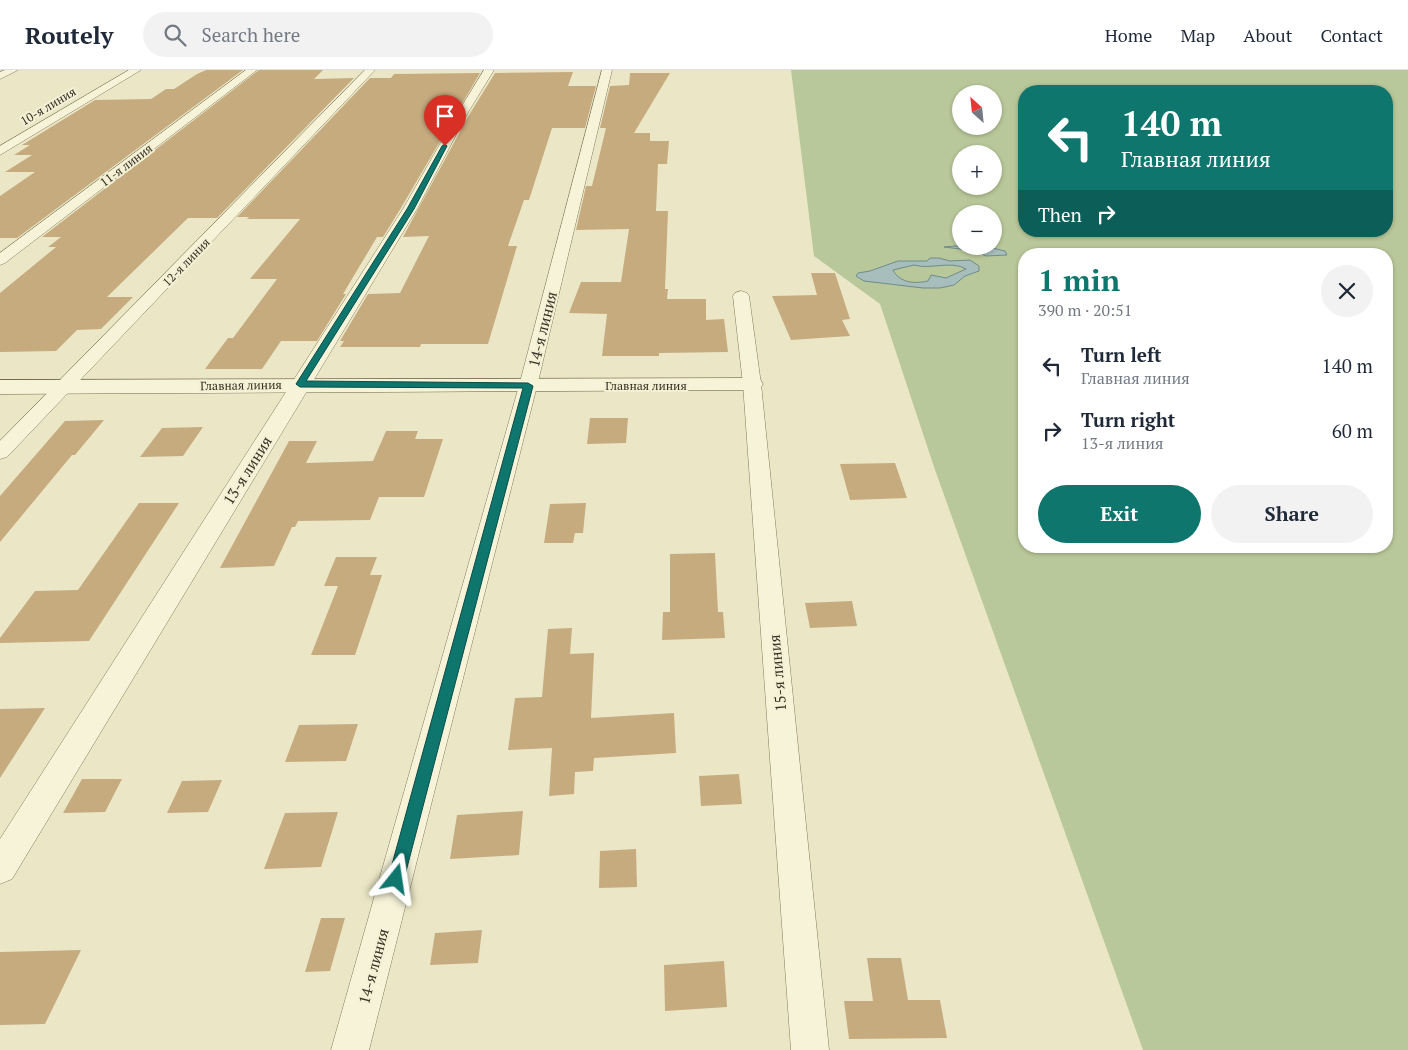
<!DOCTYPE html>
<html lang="en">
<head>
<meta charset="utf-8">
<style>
  body { margin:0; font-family:"PT Serif",serif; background:#f2f2f3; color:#1f2937; height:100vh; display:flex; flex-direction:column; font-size:19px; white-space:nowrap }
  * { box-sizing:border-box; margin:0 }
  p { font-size:16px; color:#747a83 }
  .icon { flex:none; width:28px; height:28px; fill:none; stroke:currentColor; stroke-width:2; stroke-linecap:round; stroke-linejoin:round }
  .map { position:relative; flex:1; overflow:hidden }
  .sheet { position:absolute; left:1018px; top:178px; width:375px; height:305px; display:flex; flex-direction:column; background:#fff; border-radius:20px; box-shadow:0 1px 4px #0004 }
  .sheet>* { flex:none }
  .top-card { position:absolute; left:1018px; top:15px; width:375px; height:152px; border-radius:20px; box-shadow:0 1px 4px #0004; background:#0f766e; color:#fff; overflow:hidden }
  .needle { width:32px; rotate:333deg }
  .buttons { position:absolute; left:952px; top:15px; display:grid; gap:10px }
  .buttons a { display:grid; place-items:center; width:50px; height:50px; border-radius:50%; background:#fff; box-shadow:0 1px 4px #0004; font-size:25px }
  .pin { position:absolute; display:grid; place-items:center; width:42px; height:42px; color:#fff; margin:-51px -21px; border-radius:50% 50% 50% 0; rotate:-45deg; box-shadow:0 0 5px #0007 }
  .pin .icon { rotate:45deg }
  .me { position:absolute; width:55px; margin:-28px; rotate:15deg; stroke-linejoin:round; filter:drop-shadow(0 0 4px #0008) }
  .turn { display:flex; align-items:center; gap:18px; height:105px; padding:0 20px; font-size:22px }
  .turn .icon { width:65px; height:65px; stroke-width:2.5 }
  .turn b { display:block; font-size:35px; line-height:42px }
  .then { display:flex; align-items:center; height:48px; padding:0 20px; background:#0003; gap:10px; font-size:19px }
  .round { display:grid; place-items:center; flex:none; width:52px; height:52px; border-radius:26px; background:#f2f2f3 }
  .headline { display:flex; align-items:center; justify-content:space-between; height:85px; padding:0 20px }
  h1 { font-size:30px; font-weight:700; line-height:38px; color:#0f766e }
  .action { display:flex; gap:10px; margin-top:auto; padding:10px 20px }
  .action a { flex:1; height:58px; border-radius:30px; background:#0f766e; color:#fff; font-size:20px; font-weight:700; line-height:58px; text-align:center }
  .action a+a { background:#f2f2f3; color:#1f2937 }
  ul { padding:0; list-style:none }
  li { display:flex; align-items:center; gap:15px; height:65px; padding:0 20px }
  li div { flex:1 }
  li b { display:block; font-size:19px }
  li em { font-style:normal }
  header { display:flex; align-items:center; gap:30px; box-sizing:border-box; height:70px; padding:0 25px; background:#fff; border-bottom:1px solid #e0e1e3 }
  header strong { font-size:24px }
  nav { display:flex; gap:28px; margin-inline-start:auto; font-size:18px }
  .search { width:350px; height:45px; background:#f2f2f3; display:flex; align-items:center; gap:12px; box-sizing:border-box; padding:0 18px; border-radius:28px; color:#747a83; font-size:19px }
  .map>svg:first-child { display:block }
</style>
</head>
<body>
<header>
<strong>Routely</strong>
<div class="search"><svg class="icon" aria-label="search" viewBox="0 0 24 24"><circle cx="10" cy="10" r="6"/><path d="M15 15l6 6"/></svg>Search here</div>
<nav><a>Home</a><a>Map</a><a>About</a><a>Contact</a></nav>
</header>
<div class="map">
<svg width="1408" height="980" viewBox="0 0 1408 980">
  <rect width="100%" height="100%" fill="#ebe7c6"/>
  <path fill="#b9c89a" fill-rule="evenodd" d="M 791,0 L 1408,0 L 1408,980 L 1143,980 L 934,397 L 880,234 L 814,186 ZM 1024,21 L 1386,21 L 1386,161 L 1024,161 ZM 961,24 L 994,24 L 994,56 L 961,56 ZM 961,84 L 994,84 L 994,116 L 961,116 ZM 961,144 L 994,144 L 994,176 L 961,176 ZM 1024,184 L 1386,184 L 1386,476 L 1024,476 Z"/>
  <path fill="#a7bebc" stroke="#6e8c8b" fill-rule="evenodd" d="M 955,176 L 967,177 L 984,176 L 1005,181 L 1007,185 L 986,186 L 976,181 L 944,177 Z
    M 930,188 L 939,188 L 950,191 L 970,190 L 979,196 L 979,201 L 965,206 L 954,215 L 940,218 L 923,218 L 864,211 L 856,206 L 858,203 L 870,201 L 898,191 L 927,191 ZM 914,195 C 931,200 951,190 966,199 L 946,208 L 931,205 L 928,211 C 914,214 900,213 893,200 Z"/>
  <path fill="#c6ab7f" d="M 206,0 L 243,0 L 17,168 L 0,168 L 0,126 L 35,102 L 5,102 L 32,85 L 14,85 L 30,75 L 22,75 L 95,30 L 151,29 L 166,19 L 174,19 L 197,4 Z
    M 259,0 L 323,0 L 314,9 L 354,8 L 217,148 L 188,148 L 107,227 L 133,227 L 101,259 L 77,260 L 56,281 L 0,282 L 0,223 L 56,177 L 48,177 L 61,167 L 42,167 Z
    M 573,2 L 568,16 L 596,16 L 585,58 L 552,58 L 529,130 L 524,130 L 508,176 L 517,176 L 488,274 L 421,274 L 420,277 L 340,277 L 344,271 L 340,271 L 368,224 L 400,223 L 429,166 L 403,167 L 469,45 L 495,3 Z
    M 480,3 L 401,138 L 383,167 L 377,167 L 343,224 L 346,224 L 317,271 L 281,271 L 262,299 L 205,299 L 228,268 L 233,268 L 277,209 L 250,209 L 300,149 L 247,149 L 249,147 L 237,147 L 370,8 L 391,8 L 394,4 Z
    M 630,3 L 670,3 L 634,63 L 650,63 L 650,71 L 669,71 L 667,94 L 658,94 L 656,141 L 668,141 L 665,219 L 668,219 L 667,229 L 706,229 L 706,250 L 724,249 L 728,282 L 659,283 L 659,286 L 602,286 L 607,244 L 569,243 L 581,212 L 621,212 L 629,159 L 576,160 L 586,116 L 592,116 L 606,58 L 600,58 L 610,16 L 629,15 Z
    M 811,203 L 835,203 L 850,249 L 842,250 L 850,266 L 791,270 L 772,226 L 817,225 Z
    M 590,348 L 628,348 L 626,373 L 587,374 Z
    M 104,350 L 75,385 L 72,385 L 0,472 L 0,426 L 65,351 Z
    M 203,357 L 183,386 L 140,387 L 162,358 Z
    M 386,361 L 418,361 L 415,369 L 443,369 L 424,427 L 379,427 L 370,450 L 298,451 L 295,457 L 292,457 L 274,496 L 220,498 L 289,371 L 317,371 L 306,393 L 373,391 Z
    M 895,393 L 907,428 L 850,430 L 840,394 Z
    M 139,433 L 179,433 L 89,571 L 0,573 L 0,568 L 35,521 L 78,520 Z
    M 586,433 L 583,463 L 575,463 L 573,473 L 544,473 L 550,434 Z
    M 715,483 L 718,542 L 723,542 L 725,568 L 662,570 L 663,542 L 670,542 L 670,484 Z
    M 336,487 L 377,487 L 370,505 L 382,505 L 355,585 L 311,585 L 338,516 L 324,516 Z
    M 852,531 L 857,556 L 810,558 L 805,533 Z
    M 572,558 L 570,584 L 594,583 L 591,648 L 674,643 L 676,683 L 594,688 L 593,701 L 575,702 L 574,724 L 549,726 L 552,678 L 508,680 L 515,628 L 542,627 L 548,559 Z
    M 45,638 L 0,708 L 0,639 Z
    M 358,654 L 346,691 L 285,692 L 299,655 Z
    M 739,704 L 742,734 L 701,736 L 699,706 Z
    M 82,709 L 122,709 L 105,742 L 63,743 Z
    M 222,710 L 208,742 L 167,743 L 182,711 Z
    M 523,741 L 519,785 L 450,789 L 457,745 Z
    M 338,742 L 321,797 L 264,799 L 285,743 Z
    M 636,779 L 637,817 L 599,818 L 600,781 Z
    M 321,848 L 345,848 L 330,901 L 305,902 Z
    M 482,860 L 478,893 L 430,895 L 435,863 Z
    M 81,880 L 45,954 L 0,955 L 0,882 Z
    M 867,888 L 901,888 L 908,930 L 940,930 L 947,968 L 849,969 L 844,931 L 873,931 Z
    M 724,891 L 727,937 L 665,941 L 664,895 Z"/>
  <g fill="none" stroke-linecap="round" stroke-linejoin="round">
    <defs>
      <path id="street" d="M 5,0 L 18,0 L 0,9 L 0,2 Z
        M 129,0 L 141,0 L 0,85 L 0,76 Z
        M 246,0 L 257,0 L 5,193 L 0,195 L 0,183 Z
        M 365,0 L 375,0 L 7,387 L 0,389 L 0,371 Z
        M 484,0 L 494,0 L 467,44 L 417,139 L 12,809 L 0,814 L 0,769 L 403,139 L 457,44 Z
        M 602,0 L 612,0 L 537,316 L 369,980 L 331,980 L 519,316 Z
        M 741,221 L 747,223 L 749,226 L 761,314 L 829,980 L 791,980 L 743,314 L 733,226 L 735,223 Z"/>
      <path id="secondary" d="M 752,308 L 760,309 L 763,314 L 760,319 L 752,320 L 0,324 L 0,310 Z"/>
    </defs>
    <use href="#street" stroke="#847a5d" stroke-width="1"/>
    <use href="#secondary" stroke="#665b40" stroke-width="1"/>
    <use href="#street" fill="#f6f3d8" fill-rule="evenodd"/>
    <use href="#secondary" fill="#f6f3d8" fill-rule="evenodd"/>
  </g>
  <path fill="#0f766e" stroke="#0a4d48" d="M 445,74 L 447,76 L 414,139 L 306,311 L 528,313 L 533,316 L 404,809 L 402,814 L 396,817 L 391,814 L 388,809 L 523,318 L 300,317 L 296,314 L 407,139 L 442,76 Z"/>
  <g text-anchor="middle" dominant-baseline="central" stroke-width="4" stroke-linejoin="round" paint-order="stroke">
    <g font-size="12" fill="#362f20" stroke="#f3f0d5">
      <text transform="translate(48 36) rotate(-31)">10-я линия</text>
      <text transform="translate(126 95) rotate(-37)">11-я линия</text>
      <text transform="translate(186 192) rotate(-46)">12-я линия</text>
      <text transform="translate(241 315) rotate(-1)">Главная линия</text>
      <text x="646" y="315">Главная линия</text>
    </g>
    <g font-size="15" fill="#362f20" stroke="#f3f0d5">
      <text transform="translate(542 259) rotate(-76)">14-я линия</text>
      <text transform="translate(247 400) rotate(-58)">13-я линия</text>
      <text transform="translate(777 603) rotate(-95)">15-я линия</text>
      <text transform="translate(373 896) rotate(-75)">14-я линия</text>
    </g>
  </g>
</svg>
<div class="buttons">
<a><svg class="needle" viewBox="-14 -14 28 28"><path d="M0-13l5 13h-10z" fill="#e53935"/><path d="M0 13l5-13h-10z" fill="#747a83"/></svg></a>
<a>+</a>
<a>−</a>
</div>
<div class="pin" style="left:445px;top:76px;background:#d93025"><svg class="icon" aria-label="arrive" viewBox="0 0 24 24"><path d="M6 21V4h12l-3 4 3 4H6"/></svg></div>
<svg class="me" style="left:396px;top:809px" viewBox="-20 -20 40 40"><path d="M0-17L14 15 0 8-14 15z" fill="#0f766e" stroke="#fff" stroke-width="4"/></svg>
<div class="top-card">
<div class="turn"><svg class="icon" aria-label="left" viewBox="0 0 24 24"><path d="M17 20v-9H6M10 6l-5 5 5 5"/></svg><div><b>140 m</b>Главная линия</div></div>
<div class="then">Then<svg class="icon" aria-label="right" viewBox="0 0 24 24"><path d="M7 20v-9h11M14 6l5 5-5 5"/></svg></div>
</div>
<section class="sheet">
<div class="headline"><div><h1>1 min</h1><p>390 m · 20:51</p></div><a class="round"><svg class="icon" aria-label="close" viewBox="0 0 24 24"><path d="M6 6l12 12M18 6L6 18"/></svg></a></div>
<ul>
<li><svg class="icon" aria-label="left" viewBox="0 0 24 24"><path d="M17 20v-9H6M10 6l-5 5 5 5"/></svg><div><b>Turn left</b><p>Главная линия</p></div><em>140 m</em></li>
<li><svg class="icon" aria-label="right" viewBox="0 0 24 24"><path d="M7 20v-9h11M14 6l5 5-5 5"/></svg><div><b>Turn right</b><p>13-я линия</p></div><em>60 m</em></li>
</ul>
<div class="action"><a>Exit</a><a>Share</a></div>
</section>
</div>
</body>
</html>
